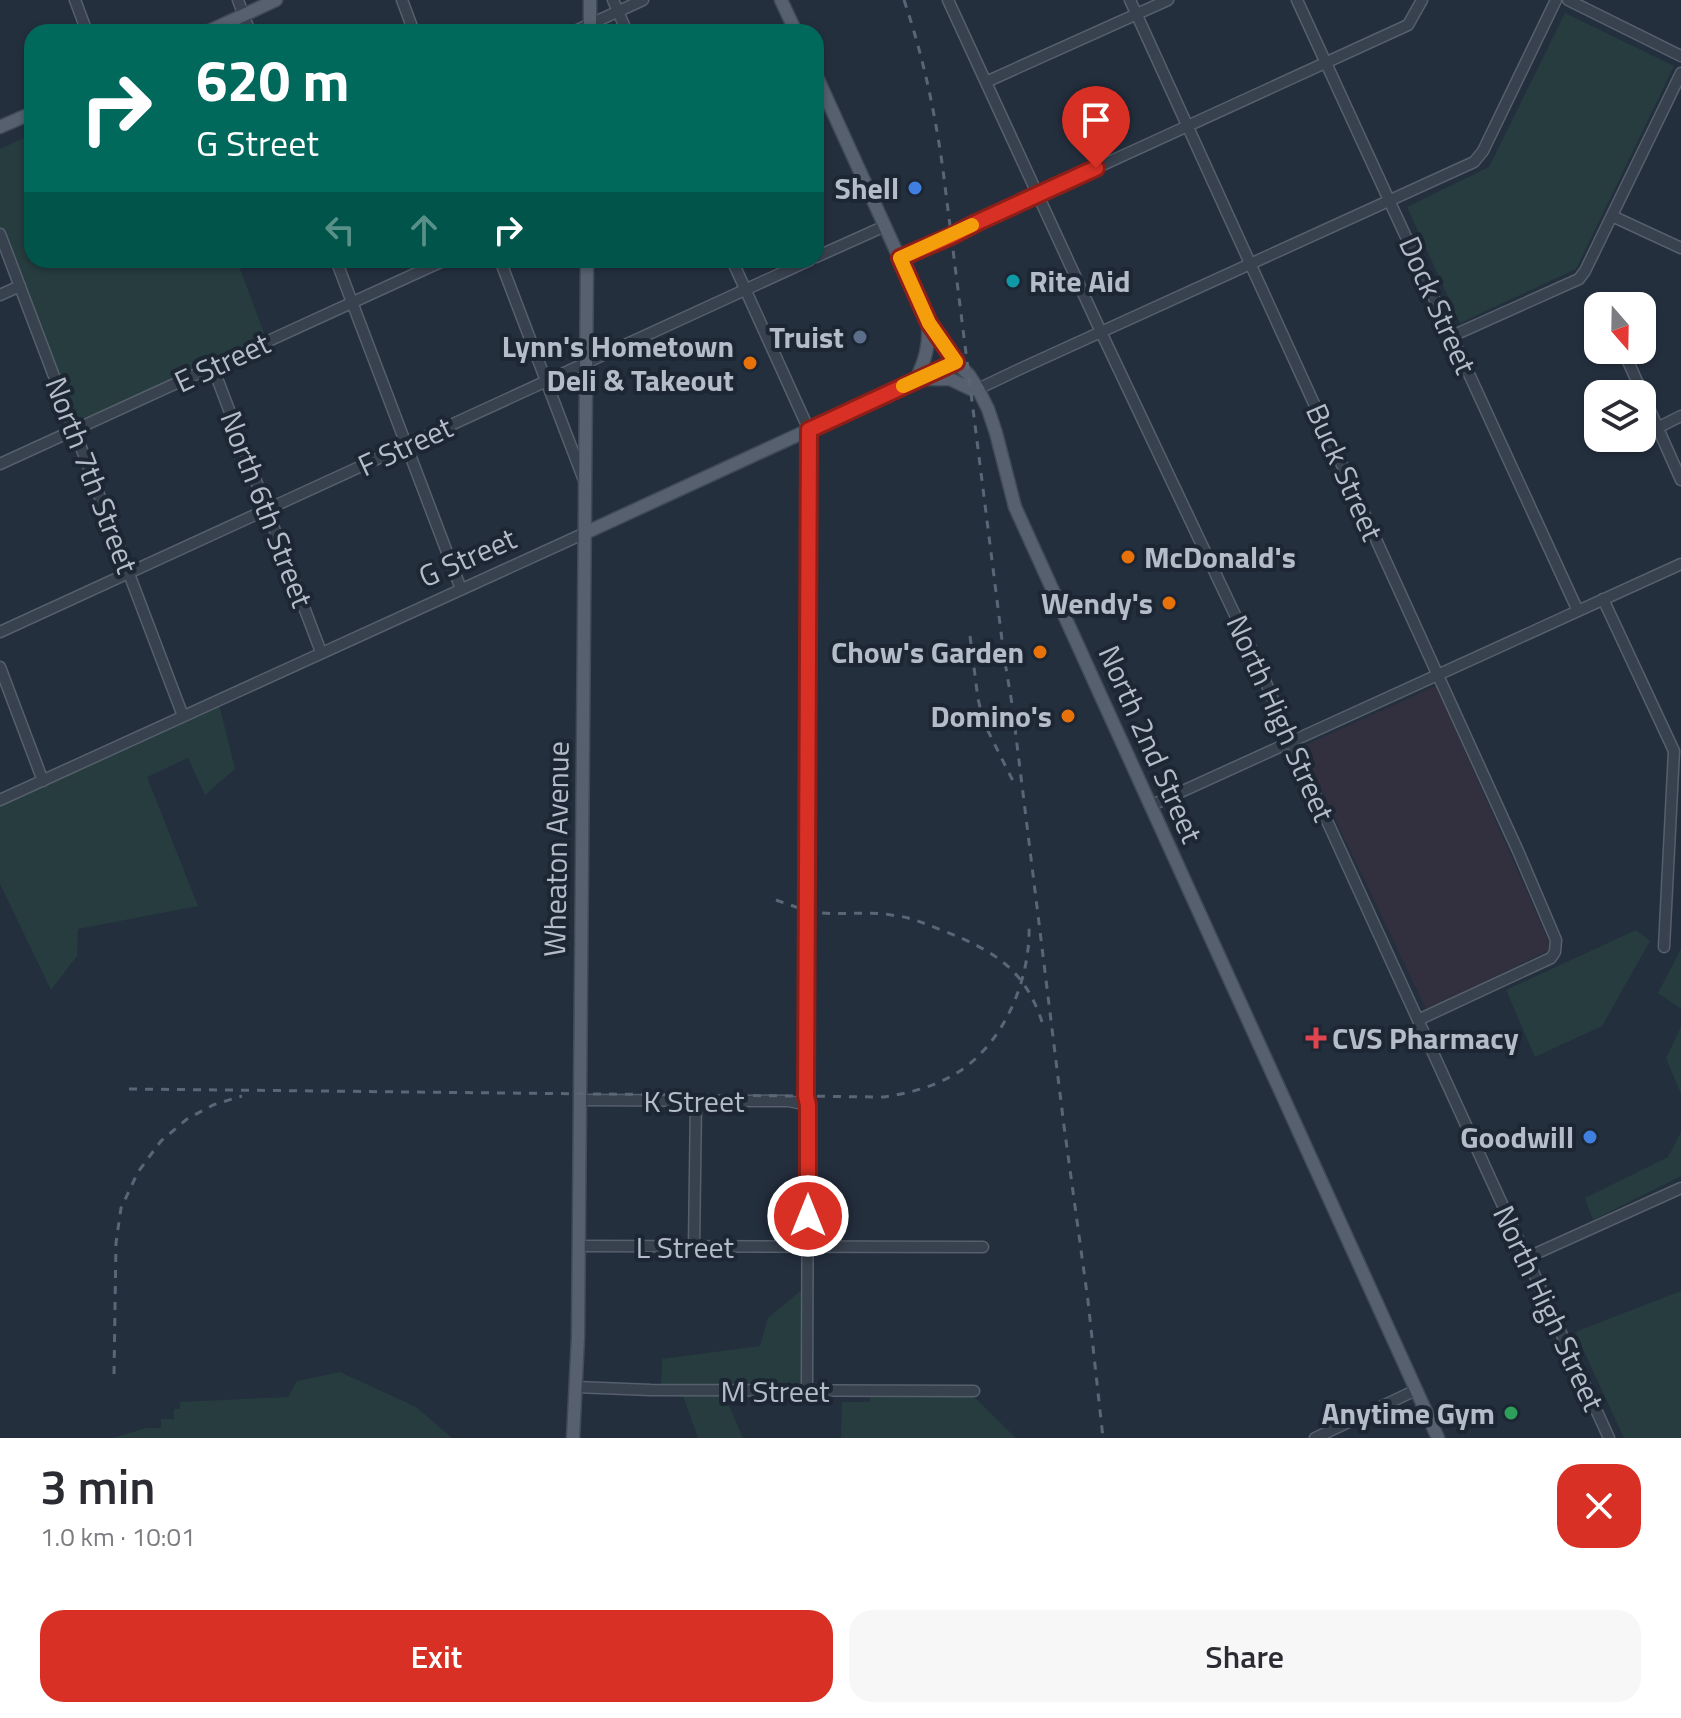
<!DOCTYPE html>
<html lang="en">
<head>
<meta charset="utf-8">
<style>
  body { margin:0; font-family:"Titillium Web",sans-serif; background:#f7f7f7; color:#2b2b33; height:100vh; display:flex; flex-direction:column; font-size:30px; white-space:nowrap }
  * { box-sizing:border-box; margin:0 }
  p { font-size:26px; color:#7c7c81 }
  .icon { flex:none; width:44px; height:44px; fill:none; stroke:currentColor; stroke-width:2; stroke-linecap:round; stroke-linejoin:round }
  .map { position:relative; height:1438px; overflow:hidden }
  .drawer { display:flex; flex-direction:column; background:#fff; flex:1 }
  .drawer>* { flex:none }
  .banner { position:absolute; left:24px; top:24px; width:800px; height:244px; border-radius:24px; box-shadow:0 2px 6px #0004; background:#00695c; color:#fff; overflow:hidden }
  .needle { width:52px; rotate:160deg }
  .fabs { position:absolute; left:1584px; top:292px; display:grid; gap:16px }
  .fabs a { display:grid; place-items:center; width:72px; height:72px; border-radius:16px; background:#fff; box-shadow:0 2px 6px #0004; font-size:40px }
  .pin { position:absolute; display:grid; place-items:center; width:68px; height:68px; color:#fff; margin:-82px -34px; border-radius:50% 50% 50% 0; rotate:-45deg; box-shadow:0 0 8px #0007 }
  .pin .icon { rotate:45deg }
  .me { position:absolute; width:88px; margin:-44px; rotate:0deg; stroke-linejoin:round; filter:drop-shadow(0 0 6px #0008) }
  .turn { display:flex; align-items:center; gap:28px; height:168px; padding:0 40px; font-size:36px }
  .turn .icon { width:104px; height:104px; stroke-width:2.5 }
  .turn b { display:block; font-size:56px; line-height:68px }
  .lanes { display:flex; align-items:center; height:76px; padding:0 40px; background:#0003; justify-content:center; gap:40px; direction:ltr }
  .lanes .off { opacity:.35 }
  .round { display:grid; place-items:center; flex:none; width:84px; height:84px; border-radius:24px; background:#f7f7f7 }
  .headline { display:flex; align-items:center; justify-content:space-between; height:136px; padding:0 40px }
  h1 { font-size:48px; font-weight:600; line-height:60px }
  .primary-button { display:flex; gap:16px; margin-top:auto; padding:16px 40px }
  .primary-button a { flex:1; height:92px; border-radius:24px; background:#d93025; color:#fff; font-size:32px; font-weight:600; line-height:92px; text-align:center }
  .primary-button a+a { background:#f7f7f7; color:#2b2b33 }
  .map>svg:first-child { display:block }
</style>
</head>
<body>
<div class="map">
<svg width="1681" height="1438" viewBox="0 0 1681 1438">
  <rect width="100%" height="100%" fill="#242f3e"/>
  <path fill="#32303f" d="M 1436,686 L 1552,949 L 1426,1009 L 1301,747 Z"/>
  <path fill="#263c3f" d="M 1565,13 L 1674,66 L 1576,269 L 1460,323 L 1407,207 L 1489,167 Z
    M 32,134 L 32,260 L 260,260 L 240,269 L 266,338 L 74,428 L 0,236 L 0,149 Z
    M 218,700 L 235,769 L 205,795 L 188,758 L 147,777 L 198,906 L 78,929 L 77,956 L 51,990 L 0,884 L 0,800 Z
    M 1636,930 L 1650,941 L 1602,1026 L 1535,1057 L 1506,990 Z
    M 1681,949 L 1681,1009 L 1658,993 Z
    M 1681,1027 L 1681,1094 L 1666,1058 Z
    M 1681,1132 L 1681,1176 L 1593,1220 L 1585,1198 L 1668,1157 Z
    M 805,1287 L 802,1391 L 723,1392 L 743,1438 L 698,1438 L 681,1390 L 661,1390 L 662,1359 L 760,1346 L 768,1318 Z
    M 1681,1291 L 1681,1438 L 1624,1438 L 1575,1332 Z
    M 340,1372 L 416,1407 L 452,1438 L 113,1438 L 146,1428 L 161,1428 L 161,1419 L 174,1419 L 174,1409 L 180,1409 L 180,1402 L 288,1397 L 297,1381 Z
    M 967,1390 L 1016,1438 L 841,1438 L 842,1402 L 870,1402 L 870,1391 Z"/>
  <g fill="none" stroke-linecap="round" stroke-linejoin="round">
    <defs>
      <path id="minor" d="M 75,0 L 87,32
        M 238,0 L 250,32
        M 402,0 L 414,32
        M 613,0 L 627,32
        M 948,0 L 1101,332 L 1255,657 L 1291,742 L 1609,1438
        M 1130,0 L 1518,851 L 1556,940 L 1555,952 L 1551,958 L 1418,1020
        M 1297,0 L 1578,611
        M 1568,0 L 1681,56
        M 573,32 L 643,0
        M 986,82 L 1168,0
        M 1612,216 L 1681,248
        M 0,234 L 183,716
        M 816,257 L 885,226
        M 900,258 L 951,236 L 978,222 L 1408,25 L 1422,0
        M 336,260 L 461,589
        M 500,260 L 585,483
        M 732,260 L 809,430 L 806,1096 L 808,1105 L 807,1391
        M 0,295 L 20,286
        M 1452,336 L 1579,279 L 1585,271 L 1681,73
        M 1623,350 L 1681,480
        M 212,365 L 321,652
        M 978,389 L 1022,368 L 1474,162 L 1483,151 L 1556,0
        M 1657,428 L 1681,416
        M 0,464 L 445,260
        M 1603,599 L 1674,751 L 1664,947
        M 0,632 L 810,260
        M 0,667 L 43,781
        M 0,800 L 585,533
        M 1150,806 L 1681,564
        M 580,1100 L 788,1101 L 808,1105
        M 579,1246 L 983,1247
        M 694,1247 L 696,1101
        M 1526,1258 L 1681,1188
        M 576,1387 L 651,1390 L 974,1391
        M 1315,1438 L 1416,1390"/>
      <path id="major" d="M 590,0 L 590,32
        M 781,0 L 796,32
        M 207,32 L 276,0
        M 816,75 L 929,323 L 956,362 L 969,375 L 978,389 L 988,409 L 996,433 L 1015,507 L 1438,1438
        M 0,127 L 32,113
        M 927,379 L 950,379 L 971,389 L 978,389
        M 916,380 C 925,360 930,345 928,322
        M 585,533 L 956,362
        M 573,1438 L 578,1337 L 587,260"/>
    </defs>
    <use href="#minor" stroke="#565f6c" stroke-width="13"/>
    <use href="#major" stroke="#414a57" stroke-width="15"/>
    <use href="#minor" stroke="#38414e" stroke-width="10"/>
    <use href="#major" stroke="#56606e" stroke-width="12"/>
    <path stroke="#5a6575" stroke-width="3" stroke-dasharray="8 8" stroke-linecap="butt" d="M 904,0 C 923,56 935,112 943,170 L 1004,656 L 1012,704 L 1064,1126 L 1088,1301 L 1103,1438
      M 970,636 L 978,699 L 984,723 L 1016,787
      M 776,900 C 791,905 807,912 823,913 C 846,915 869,911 891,915 C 912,917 925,924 944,931 C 995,951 1026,970 1043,1025
      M 129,1089 L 884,1097 C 911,1093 937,1086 960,1071 C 1006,1040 1031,977 1029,924
      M 114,1374 L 116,1243 L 121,1208 L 138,1172 L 161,1141 L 187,1119 L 213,1105 L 242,1096"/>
  </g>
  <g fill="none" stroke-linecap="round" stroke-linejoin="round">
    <defs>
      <path id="route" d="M 808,1216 L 808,1105 L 806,1096 L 809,430 L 956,362 L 929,323 L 900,258 L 951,236 L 978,222 L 1096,168"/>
    </defs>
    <use href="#route" stroke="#8d1f18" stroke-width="20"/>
    <use href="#route" stroke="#d93025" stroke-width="14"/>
    <path stroke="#f59e0b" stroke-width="14" d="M 903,386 L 956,362 L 929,323 L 900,258 L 972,225"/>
  </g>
  <g fill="#3f7fe0" stroke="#1d2633" stroke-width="3">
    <circle cx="915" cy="188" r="8"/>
    <circle cx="1590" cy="1137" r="8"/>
  </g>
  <circle fill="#0f9aa8" stroke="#1d2633" stroke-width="3" cx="1013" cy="281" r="8"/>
  <circle fill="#5c6f8a" stroke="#1d2633" stroke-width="3" cx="860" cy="337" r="8"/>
  <g fill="#e8710a" stroke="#1d2633" stroke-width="3">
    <circle cx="750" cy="363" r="8"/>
    <circle cx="1128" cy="557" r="8"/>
    <circle cx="1169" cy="603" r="8"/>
    <circle cx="1040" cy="652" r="8"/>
    <circle cx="1068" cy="716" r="8"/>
  </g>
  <path fill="#e0444e" stroke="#1d2633" stroke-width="3" d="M1312 1026h8v8h8v8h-8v8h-8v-8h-8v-8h8z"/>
  <circle fill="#2e9e5b" stroke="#1d2633" stroke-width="3" cx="1511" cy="1413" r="8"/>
  <g text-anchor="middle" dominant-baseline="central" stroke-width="8" stroke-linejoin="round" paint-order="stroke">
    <g font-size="30" font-weight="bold" fill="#b4bcc9" stroke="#1d2633" text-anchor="end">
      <text x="899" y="188">Shell</text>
      <text x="1029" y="281" text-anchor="start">Rite Aid</text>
      <text x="844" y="337">Truist</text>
      <text x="734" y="346">Lynn's Hometown<tspan x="734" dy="34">Deli &amp; Takeout</tspan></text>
      <text x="1144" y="557" text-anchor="start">McDonald's</text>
      <text x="1153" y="603">Wendy's</text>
      <text x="1024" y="652">Chow's Garden</text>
      <text x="1052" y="716">Domino's</text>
      <text x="1332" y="1038" text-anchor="start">CVS Pharmacy</text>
      <text x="1574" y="1137">Goodwill</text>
      <text x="1495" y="1413">Anytime Gym</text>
    </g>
    <g font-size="30" fill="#b4bcc9" stroke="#1d2633">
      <text transform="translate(1438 305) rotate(66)">Dock Street</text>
      <text transform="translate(222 362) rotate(-25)">E Street</text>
      <text transform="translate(405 446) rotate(-25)">F Street</text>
      <text transform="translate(1345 472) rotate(66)">Buck Street</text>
      <text transform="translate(92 475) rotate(69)">North 7th Street</text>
      <text transform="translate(267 509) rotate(69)">North 6th Street</text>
      <text transform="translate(467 557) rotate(-24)">G Street</text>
      <text transform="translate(1281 718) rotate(66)">North High Street</text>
      <text transform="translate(1151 744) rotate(66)">North 2nd Street</text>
      <text transform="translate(556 849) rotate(-89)">Wheaton Avenue</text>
      <text x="694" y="1101">K Street</text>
      <text x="685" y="1247">L Street</text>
      <text transform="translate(1549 1308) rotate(65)">North High Street</text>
      <text x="775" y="1391">M Street</text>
    </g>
  </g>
</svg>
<div class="fabs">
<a><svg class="needle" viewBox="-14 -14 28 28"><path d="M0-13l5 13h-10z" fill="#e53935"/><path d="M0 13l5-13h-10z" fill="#7c7c81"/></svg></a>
<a><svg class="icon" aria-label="layers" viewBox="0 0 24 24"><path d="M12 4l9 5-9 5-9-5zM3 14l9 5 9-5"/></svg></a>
</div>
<div class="pin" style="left:1096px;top:168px;background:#d93025"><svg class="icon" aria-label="arrive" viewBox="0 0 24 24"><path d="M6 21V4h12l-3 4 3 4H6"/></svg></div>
<svg class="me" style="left:808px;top:1216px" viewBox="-20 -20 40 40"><circle r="17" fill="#d93025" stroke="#fff" stroke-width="3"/><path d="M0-11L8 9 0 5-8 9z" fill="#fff"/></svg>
<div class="banner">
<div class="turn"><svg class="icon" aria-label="right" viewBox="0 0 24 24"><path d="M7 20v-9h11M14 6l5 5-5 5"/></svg><div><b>620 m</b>G Street</div></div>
<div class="lanes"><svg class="icon off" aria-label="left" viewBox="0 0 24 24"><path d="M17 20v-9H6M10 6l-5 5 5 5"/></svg><svg class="icon off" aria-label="ahead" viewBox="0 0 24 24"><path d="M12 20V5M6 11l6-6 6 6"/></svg><svg class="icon" aria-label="right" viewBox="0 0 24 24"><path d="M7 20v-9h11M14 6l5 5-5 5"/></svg></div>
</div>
</div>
<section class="drawer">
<div class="headline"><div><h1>3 min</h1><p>1.0 km · 10:01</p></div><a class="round" style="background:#d93025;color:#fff"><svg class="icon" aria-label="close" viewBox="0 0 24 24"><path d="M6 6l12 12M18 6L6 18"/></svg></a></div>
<div class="primary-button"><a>Exit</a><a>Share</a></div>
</section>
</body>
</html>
